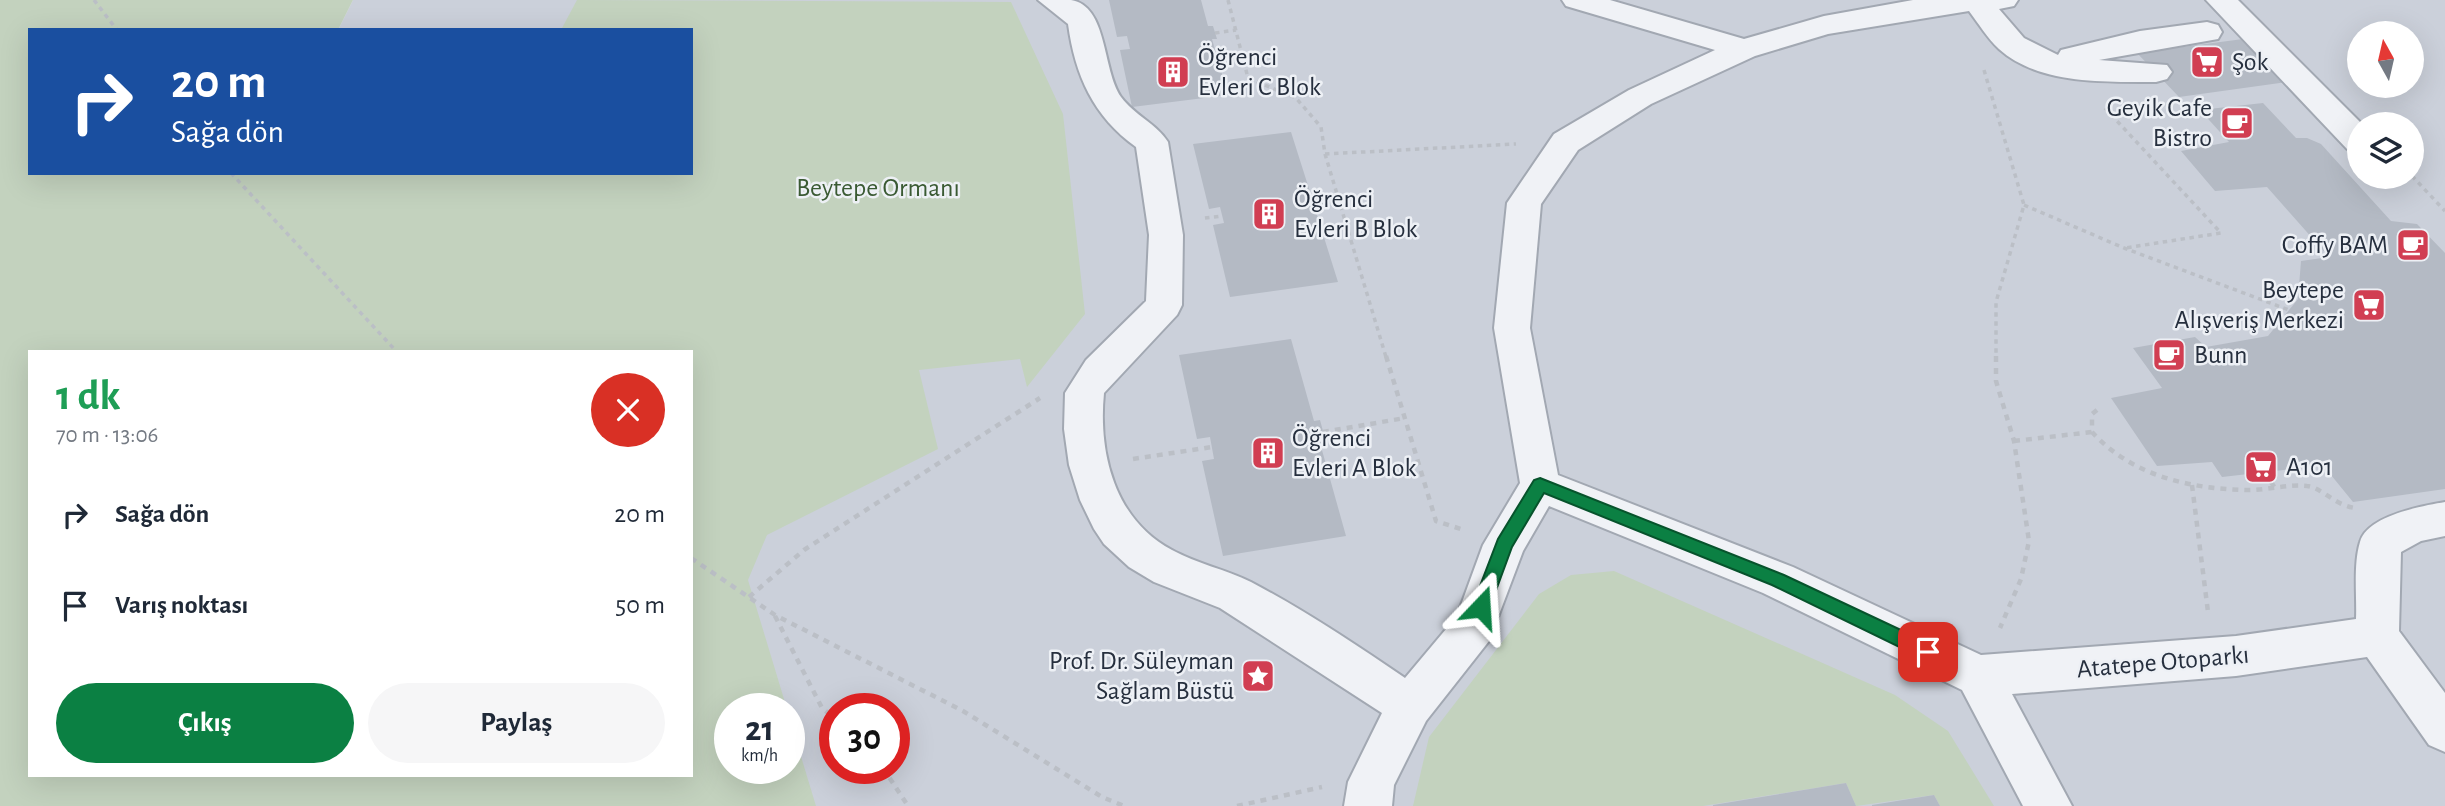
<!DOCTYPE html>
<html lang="tr">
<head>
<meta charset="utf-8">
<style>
  body { margin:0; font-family:"Alegreya Sans",sans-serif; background:#f6f6f7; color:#1f2937; height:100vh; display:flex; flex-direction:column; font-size:26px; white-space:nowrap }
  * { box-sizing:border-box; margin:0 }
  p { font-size:23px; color:#747a83 }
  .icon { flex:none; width:38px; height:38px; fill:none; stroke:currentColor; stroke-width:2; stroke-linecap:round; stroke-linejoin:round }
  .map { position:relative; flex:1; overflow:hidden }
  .details { position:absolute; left:28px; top:350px; width:665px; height:427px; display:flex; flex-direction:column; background:#fff; border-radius:0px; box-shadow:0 7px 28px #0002 }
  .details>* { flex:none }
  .guide { position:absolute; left:28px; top:28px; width:665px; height:147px; border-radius:0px; box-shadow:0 7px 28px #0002; background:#1a4fa0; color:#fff; overflow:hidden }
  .needle { width:46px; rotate:352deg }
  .buttons { position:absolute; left:2347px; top:21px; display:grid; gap:14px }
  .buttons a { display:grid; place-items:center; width:77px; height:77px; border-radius:50%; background:#fff; box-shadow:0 7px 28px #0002; font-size:35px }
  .speed { position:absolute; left:714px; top:693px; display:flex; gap:14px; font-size:35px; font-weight:700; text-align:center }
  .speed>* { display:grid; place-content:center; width:91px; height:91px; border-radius:50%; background:#fff; box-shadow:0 7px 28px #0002; line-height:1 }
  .speed small { font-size:18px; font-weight:400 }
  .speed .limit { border:10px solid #d22; background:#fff; color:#111 }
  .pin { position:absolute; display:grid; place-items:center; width:60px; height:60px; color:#fff; margin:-30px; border-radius:14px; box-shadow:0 4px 10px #0006 }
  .me { position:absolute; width:77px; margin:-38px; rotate:20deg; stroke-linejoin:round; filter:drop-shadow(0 0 5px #0008) }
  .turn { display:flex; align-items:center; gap:24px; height:147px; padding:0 28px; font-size:32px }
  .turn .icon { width:91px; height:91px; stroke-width:2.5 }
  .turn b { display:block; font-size:49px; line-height:60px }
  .round { display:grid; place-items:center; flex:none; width:74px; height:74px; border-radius:37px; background:#f6f6f7 }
  .overview { display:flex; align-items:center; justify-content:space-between; height:119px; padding:0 28px }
  h1 { font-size:42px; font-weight:700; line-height:52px; color:#1e9e55 }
  .action { display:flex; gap:14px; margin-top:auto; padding:14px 28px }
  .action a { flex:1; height:80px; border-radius:42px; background:#0b8043; color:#fff; font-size:28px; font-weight:700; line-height:80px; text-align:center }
  .action a+a { background:#f6f6f7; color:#1f2937 }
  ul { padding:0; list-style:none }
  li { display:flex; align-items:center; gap:21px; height:91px; padding:0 28px }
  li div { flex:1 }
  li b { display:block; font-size:26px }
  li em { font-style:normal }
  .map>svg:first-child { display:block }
</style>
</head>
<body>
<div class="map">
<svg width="2445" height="806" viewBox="0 0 2445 806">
  <rect width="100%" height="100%" fill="#dde1e8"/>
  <path fill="#cbd0da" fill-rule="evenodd" d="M 353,0 L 2445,0 L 2445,806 L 297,806 L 691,775 L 691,30 L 338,30 ZM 2359,33 L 2412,33 L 2412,86 L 2359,86 ZM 2359,124 L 2412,124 L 2412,177 L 2359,177 ZM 730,709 L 789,709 L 789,768 L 730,768 ZM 835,709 L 894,709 L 894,768 L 835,768 Z"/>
  <path fill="#c3d2be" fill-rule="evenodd" d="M 0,0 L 353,0 L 338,30 L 30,30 L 30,173 L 691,173 L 691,30 L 536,30 L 562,28 L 577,0 L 1011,2 L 1063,114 L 1085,314 L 1027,387 L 1020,359 L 919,370 L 938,449 L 767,535 L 748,580 L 787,709 L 730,709 L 730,768 L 789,768 L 789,717 L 816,806 L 0,806 ZM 30,352 L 691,352 L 691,775 L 30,775 Z
    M 1614,571 L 1895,695 L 1948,731 L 1994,806 L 1940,806 L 1934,795 L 1856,806 L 1846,783 L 1703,806 L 1413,806 L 1429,737 L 1539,594 L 1571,575 Z"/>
  <path fill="#b4bac4" d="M 1109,0 L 1201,0 L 1208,26 L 1213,26 L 1217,39 L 1212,39 L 1228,95 L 1132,107 L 1120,50 L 1130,49 L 1127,36 L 1117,37 Z
    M 2243,39 L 2287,82 L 2179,97 L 2137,53 Z
    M 2263,103 L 2296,138 L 2307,138 L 2321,144 L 2391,221 L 2417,224 L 2445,253 L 2445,489 L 2353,502 L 2331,475 L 2318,466 L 2222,477 L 2212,462 L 2157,466 L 2111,398 L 2162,388 L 2133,348 L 2195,337 L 2206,347 L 2268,336 L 2298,299 L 2301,261 L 2329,257 L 2267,187 L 2215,191 L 2181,151 L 2229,142 L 2200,110 Z
    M 1291,132 L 1311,195 L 1316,195 L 1319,203 L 1321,212 L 1316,212 L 1338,282 L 1230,297 L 1213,225 L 1224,223 L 1220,207 L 1209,209 L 1193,144 Z
    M 1291,339 L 1314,421 L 1320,420 L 1326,442 L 1320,443 L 1346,536 L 1223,556 L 1202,461 L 1214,459 L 1210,437 L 1197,439 L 1179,355 Z
    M 1846,783 L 1856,806 L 1713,806 L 1713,805 Z
    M 1934,795 L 1940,806 L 1872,806 L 1872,805 Z"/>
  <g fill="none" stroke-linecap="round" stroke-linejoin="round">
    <defs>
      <path id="minor" d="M 1038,0 C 1049,0 1061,0 1071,0 C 1108,6 1102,69 1121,97 C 1134,115 1157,124 1168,142 L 1183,235 L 1182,305 L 1177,315 L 1104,393 C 1098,454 1115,520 1172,550 C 1197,564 1225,569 1251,582 C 1304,610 1355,644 1405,678 L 1457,616 L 1483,545 L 1520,483 L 1494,328 L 1507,203 L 1554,134 L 1629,90 L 1715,50 L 1566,6 L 1562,0 L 1610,0 L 1744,39 L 1824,16 L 1913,0 L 2018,0 L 2014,6 L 1999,9 L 2024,38 L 2058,55 L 2061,50 L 2140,31 L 2207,22 L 2218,25 L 2222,32 L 2218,39 L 2099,60 L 2167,65 L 2172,72 L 2167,79 L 2156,82 C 2106,82 2039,85 1999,49 C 1987,38 1979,24 1969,11 L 1828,34 L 1755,56 L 1651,104 L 1578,150 L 1541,204 L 1530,328 L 1558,475 L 1793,567 L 1981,655 L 2236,636 L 2356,619 C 2357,596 2353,565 2360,542 C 2367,516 2421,506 2445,502 L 2445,536 L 2421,541 L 2401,552 L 2399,631 L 2445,693 L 2445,752 L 2429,745 L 2367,657 L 2236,676 L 2012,694 L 2072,806 L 2023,806 L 1962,690 L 1763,593 L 1549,506 L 1523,551 L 1489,641 L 1426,721 L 1394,785 L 1392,806 L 1344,806 L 1348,782 L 1382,713 L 1220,608 L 1154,582 L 1129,567 L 1104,544 L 1094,529 L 1080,500 L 1069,465 L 1064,429 L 1065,393 L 1086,360 L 1146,301 L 1149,235 L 1136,147 C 1093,116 1075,75 1068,24 Z
        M 2206,0 L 2238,0 L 2362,124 L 2359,124 L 2359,152 L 2347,149 Z"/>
    </defs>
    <use href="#minor" stroke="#a2a8b2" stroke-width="4"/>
    <path stroke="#bbbfc6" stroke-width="3.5" stroke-dasharray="4.5 4.5" stroke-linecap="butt" d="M 94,0 L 117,30
      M 1228,0 L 1248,78 L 1296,98 L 1321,127 L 1325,154 L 1386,357
      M 1215,33 L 1236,30
      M 1984,70 L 2024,205 L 1996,302 L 1996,357
      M 2105,108 L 2221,233 L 2125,248
      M 1325,154 L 1516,144
      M 231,173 L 397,352
      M 2412,176 L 2445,211
      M 1319,203 L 1339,201
      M 2024,205 L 2124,248 L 2289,310
      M 1205,218 L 1222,216"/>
    <path stroke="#bbbfc6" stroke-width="4.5" stroke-dasharray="6 6" stroke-linecap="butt" d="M 1386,356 L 1436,521 L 1464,530
      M 1996,356 L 1996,381 L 2014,441 L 2029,541 L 2021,579 L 2000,628
      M 2097,410 L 2092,414 L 2092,432 C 2132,476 2190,489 2248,490 C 2268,490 2288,484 2307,486 C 2321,487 2334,505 2355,508
      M 1323,432 L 1405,418
      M 2014,441 L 2092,432
      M 1133,459 L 1212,447
      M 2264,472 L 2275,488
      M 2192,485 L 2208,612
      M 691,558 L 775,615 L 963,711 L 1102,797 L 1124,806
      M 749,597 L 804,550 L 1040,398
      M 775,616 L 822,708 L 835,719
      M 883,768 L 908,806
      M 1237,806 L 1322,787"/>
    <use href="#minor" fill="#f0f2f6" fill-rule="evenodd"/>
  </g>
  <path fill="#0b8043" stroke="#07532c" stroke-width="2" d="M 1540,478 L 1784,575 L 1935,646 L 1937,652 L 1935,658 L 1922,658 L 1772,585 L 1544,493 L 1512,547 L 1488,612 L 1475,612 L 1472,607 L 1498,539 L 1534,480 Z"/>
  <defs>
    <symbol id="supermarket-square" viewBox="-11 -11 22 22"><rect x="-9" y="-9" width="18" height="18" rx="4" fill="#d13e52" stroke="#edf0f5"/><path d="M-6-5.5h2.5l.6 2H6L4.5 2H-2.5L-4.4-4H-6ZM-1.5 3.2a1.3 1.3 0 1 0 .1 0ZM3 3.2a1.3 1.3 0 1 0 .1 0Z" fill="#fff"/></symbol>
    <symbol id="building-square" viewBox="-11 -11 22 22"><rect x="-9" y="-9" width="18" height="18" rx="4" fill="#d13e52" stroke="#edf0f5"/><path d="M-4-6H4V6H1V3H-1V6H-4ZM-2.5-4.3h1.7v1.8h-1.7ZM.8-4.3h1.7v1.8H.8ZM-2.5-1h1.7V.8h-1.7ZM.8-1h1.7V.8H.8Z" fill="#fff"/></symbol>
    <symbol id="cafe-square" viewBox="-11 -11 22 22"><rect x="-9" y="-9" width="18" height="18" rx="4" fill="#d13e52" stroke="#edf0f5"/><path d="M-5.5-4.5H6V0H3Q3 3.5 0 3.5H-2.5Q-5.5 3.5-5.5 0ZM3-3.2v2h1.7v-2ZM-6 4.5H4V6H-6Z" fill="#fff"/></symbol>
    <symbol id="sight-square" viewBox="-11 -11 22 22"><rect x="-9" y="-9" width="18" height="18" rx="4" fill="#d13e52" stroke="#edf0f5"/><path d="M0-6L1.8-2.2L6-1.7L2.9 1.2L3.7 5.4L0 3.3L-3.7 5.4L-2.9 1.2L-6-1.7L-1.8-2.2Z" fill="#fff"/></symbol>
  </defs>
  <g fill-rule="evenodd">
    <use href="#supermarket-square" x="2188" y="43" width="38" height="38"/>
    <use href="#building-square" x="1154" y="53" width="38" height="38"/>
    <use href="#cafe-square" x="2218" y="104" width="38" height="38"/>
    <use href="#building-square" x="1250" y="195" width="38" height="38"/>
    <use href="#cafe-square" x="2394" y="226" width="38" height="38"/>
    <use href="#supermarket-square" x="2350" y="286" width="38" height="38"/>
    <use href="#cafe-square" x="2150" y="336" width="38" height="38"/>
    <use href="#building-square" x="1249" y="434" width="38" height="38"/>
    <use href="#supermarket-square" x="2242" y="448" width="38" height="38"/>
    <use href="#sight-square" x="1239" y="657" width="38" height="38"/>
  </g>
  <g text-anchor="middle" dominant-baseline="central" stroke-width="5" stroke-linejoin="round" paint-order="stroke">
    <g font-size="26" fill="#262f3e" stroke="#edf0f5" text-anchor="start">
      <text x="1198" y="57">Öğrenci<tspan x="1198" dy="30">Evleri C Blok</tspan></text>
      <text x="2232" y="62">Şok</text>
      <text x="2212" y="108" text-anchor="end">Geyik Cafe<tspan x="2212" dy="30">Bistro</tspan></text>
      <text x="1294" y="199">Öğrenci<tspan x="1294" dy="30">Evleri B Blok</tspan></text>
      <text x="2388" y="245" text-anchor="end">Coffy BAM</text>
      <text x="2344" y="290" text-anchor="end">Beytepe<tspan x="2344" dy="30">Alışveriş Merkezi</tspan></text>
      <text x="2194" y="355">Bunn</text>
      <text x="1292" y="438">Öğrenci<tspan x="1292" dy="30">Evleri A Blok</tspan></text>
      <text x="2286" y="467">A101</text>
      <text x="1234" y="661" text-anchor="end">Prof. Dr. Süleyman<tspan x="1234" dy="30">Sağlam Büstü</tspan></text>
    </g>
    <g font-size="26" fill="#3a5a33" stroke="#edf0f5">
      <text x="878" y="188">Beytepe Ormanı</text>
    </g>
    <g font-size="26" fill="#262f3e" stroke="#edf0f5">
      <text transform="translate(2163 662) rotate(-5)">Atatepe Otoparkı</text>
    </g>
  </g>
</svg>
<div class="buttons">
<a><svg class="needle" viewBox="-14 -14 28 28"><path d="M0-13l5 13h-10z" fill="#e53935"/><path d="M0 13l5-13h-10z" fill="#747a83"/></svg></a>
<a><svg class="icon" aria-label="layers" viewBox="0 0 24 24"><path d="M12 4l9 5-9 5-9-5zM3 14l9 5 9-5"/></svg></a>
</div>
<div class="speed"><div>21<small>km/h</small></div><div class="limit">30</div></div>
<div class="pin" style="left:1928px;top:652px;background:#d93025"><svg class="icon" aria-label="arrive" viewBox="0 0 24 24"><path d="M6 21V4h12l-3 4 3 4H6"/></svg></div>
<svg class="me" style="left:1481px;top:607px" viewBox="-20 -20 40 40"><path d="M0-17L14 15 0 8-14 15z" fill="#0b8043" stroke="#fff" stroke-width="4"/></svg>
<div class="guide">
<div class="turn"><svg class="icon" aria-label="right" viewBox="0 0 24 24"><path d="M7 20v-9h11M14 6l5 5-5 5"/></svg><div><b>20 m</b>Sağa dön</div></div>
</div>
<section class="details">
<div class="overview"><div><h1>1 dk</h1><p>70 m · 13:06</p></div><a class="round" style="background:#d93025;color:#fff"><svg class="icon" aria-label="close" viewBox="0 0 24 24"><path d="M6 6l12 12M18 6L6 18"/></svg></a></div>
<ul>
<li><svg class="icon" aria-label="right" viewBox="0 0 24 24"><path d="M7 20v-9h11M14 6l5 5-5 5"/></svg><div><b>Sağa dön</b></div><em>20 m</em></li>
<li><svg class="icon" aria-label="arrive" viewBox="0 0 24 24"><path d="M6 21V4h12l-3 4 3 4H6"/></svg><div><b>Varış noktası</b></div><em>50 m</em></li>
</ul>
<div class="action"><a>Çıkış</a><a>Paylaş</a></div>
</section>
</div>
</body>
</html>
